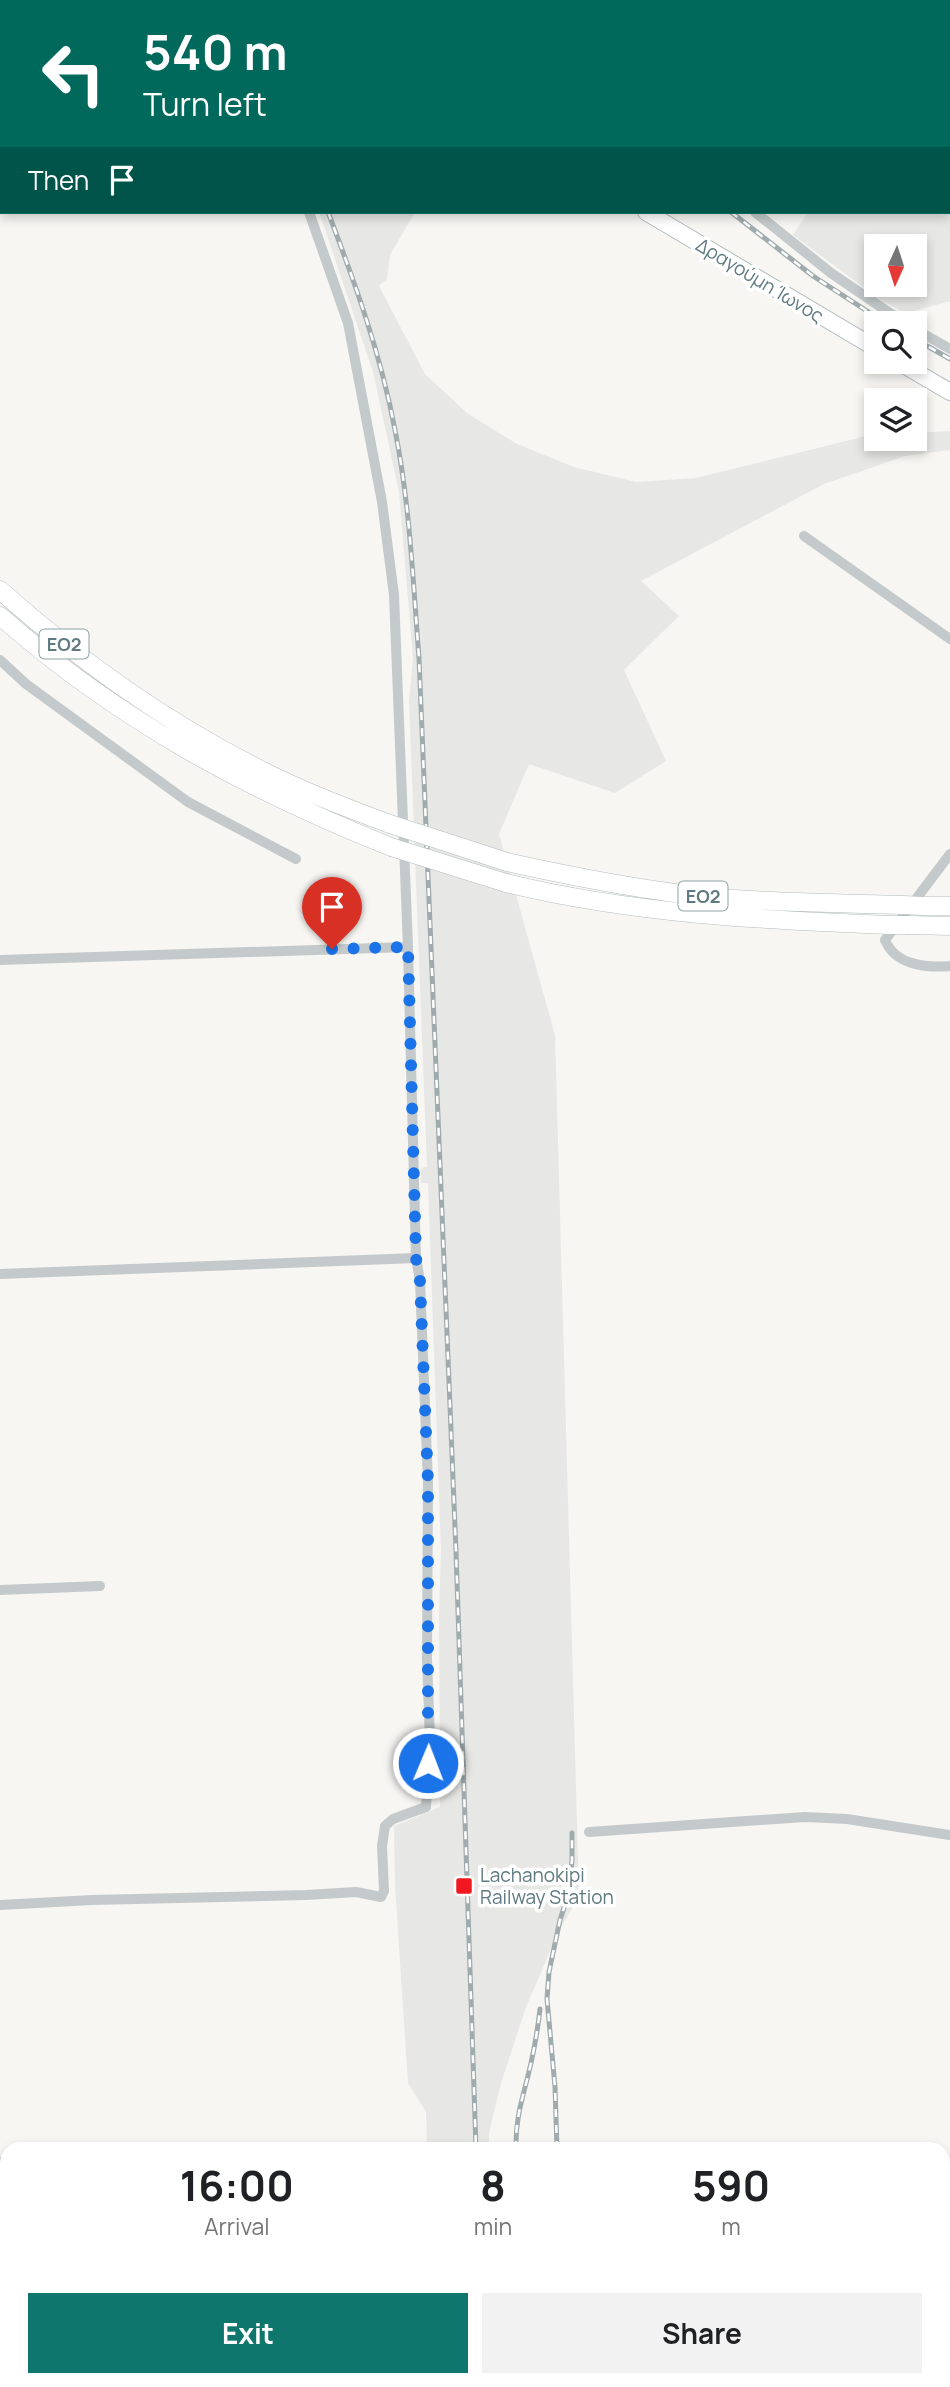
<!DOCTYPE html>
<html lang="en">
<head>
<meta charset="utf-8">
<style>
  body { margin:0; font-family:Manrope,sans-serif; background:#f2f2f2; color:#202124; height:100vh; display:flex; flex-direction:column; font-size:26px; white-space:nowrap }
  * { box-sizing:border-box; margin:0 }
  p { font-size:23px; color:#757577 }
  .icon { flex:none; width:38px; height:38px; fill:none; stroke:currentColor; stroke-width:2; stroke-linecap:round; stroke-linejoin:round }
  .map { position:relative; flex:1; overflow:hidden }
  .panel { position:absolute; left:0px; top:2142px; width:950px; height:245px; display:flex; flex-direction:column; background:#fff; border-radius:21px 21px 0 0; box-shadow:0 4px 10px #0003 }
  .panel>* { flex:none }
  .banner { position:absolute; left:0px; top:0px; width:950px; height:214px; box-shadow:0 4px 10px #0003; background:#00695c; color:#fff; overflow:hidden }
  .needle { width:46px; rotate:183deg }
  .buttons { position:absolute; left:864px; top:234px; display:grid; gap:14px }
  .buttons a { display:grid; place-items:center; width:63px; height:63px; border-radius:0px; background:#fff; box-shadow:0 4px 10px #0003; font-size:35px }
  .pin { position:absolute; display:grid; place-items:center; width:60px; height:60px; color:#fff; margin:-72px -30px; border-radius:50% 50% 50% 0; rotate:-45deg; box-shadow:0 0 7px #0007 }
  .pin .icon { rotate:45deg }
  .me { position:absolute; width:77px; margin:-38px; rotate:1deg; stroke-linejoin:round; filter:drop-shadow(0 0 5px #0008) }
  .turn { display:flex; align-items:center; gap:24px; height:147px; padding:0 28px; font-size:32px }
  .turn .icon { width:91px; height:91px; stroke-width:2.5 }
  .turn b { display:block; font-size:49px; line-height:60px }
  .then { display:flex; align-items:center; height:66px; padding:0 28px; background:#0003; gap:14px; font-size:26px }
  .eta { display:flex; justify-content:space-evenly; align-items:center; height:119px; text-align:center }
  .eta b { font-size:42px; font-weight:700; line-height:49px }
  .action { display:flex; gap:14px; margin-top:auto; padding:14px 28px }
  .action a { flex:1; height:80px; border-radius:0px; background:#0f766e; color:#fff; font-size:28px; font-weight:700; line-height:80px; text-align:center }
  .action a+a { background:#f2f2f2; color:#202124 }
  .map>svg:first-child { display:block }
</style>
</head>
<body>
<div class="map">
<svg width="950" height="2387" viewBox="0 0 950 2387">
  <rect width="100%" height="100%" fill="#f7f6f3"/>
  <path fill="#e7e7e6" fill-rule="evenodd" d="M 950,81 L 950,301 L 906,313 L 882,301 L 793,235 L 808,212 L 948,212 ZM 877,247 L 915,247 L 915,285 L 877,285 Z
    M 319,212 L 415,212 L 390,255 L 387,279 L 379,286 L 425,374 L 467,413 L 517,444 L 574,467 L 636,482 L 696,478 L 874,434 L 877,434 L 877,439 L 915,439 L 915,433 L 950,431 L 950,450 L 905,456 L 824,484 L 641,581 L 679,616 L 624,670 L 666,761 L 615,793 L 529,764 L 499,834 L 555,1035 L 579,1896 L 558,1933 L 526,2007 L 501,2083 L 489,2133 L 489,2149 L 427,2149 L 426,2112 L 408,2083 L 395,1886 L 394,1826 L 440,1807 L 439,1615 L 441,1551 L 428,1183 L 421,1183 L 421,1168 L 427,1167 L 409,702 L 413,658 L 399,492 L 373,372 Z
    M 454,2380 L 497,2380 L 497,2387 L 455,2387 Z"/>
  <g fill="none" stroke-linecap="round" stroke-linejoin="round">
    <defs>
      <path id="secondary" d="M 323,0 L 325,2
        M 646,212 L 877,349
        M 899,362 L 950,392"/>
      <path id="primary" d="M 0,590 C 81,662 170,725 267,773 C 307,793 349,809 390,824
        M 0,616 C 118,720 246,789 391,847
        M 507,862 C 574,877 641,890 709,897 C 773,903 838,903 903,905
        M 506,883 C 633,914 761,920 890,925
        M 923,906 L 950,906
        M 910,925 L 950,926"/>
    </defs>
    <use href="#secondary" stroke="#b3bdbe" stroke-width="18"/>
    <use href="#primary" stroke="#b4bcbe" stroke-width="19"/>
    <path stroke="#c4cacb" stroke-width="10" d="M 217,0 L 217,2
      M 495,0 L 497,2
      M 755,212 L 831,273 L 906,324
      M 915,329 L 950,349
      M 804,536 L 950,639
      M 0,660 L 26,684 L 188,802 L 296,859
      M 950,854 L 885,940 C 895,965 926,968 950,966
      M 0,960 L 408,947
      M 0,1274 L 416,1258
      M 0,1590 L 100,1586
      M 589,1832 L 805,1817 L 847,1819 L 950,1835
      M 0,1905 L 92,1900 L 306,1895 L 356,1892 L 381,1897 L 384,1891 L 382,1846 L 385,1826 L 393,1819 L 426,1807 L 430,1741 L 427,1659 L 428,1482 L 420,1281 L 416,1258 L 408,947 L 394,595 L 382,502 L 348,323 L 309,212
      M 0,2162 L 7,2170
      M 943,2177 L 950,2165
      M 99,2380 L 100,2387
      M 803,2387 L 808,2380"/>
    <use href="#secondary" stroke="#fff" stroke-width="16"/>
    <use href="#primary" stroke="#fff" stroke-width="18"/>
    <defs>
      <path id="rail" d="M 235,0 L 236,2
        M 467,0 L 469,2
        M 328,212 C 355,283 381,355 395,430 C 410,505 413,582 419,658 L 456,1551 L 476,2149
        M 731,212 L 813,276 L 887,324
        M 915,339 L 950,359
        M 516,2149 C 515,2116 524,2095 531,2063 C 535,2045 538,2027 540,2009
        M 557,2149 L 555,2087 L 547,1999 L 549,1972 L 560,1920 L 569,1892 L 572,1860 L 572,1833
        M 484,2380 L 485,2387"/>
    </defs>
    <use href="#rail" stroke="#a0abae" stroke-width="5"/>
    <use href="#rail" stroke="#fff" stroke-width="2.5" stroke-dasharray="8" stroke-linecap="butt"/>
    <defs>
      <path id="primary-bridge" d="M 390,824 L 507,862
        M 391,847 L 506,883
        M 903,905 L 923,906
        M 890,925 L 910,925"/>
    </defs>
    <use href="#primary-bridge" stroke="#b4bcbe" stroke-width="19" stroke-linecap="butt"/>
    <use href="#primary-bridge" stroke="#fff" stroke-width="18"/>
  </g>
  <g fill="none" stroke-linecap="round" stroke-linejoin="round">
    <path stroke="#1a73e8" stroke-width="12" stroke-dasharray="0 21.6" d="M 332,949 L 408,947 L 416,1258 L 420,1281 L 428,1482 L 428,1763"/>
  </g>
  <rect fill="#f1181f" stroke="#fff" stroke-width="2.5" x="455" y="1877" width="18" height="18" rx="3.5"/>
  <g text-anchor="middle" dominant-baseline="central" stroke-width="7" stroke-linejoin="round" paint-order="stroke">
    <g fill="#fff" stroke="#8fa2a6" stroke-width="2">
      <rect x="39.5" y="629.5" width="49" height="29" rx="5"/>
      <rect x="678.5" y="881.5" width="49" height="29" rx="5"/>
    </g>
    <g font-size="18" font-weight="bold" fill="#5f7a80">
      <text x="64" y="644">ΕΟ2</text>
      <text x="703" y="896">ΕΟ2</text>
    </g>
    <g font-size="19" fill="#5f7a80" stroke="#fff">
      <text transform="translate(760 280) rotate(31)">Δραγούμη Ίωνος</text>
    </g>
    <g font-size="19" fill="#5f7a80" stroke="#fff" text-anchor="start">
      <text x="480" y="1875">Lachanokipi<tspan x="480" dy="22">Railway Station</tspan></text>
    </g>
  </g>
</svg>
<div class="buttons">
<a><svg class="needle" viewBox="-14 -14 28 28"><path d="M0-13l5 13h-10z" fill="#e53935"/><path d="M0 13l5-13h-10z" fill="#757577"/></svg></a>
<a><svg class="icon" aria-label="search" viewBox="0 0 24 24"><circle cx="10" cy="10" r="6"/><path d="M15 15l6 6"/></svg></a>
<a><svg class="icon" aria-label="layers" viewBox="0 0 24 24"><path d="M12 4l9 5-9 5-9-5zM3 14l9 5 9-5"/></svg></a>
</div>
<div class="pin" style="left:332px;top:949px;background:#d93025"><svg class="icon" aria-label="arrive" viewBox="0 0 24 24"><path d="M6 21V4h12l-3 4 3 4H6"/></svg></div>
<svg class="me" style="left:428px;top:1763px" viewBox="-20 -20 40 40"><circle r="17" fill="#1a73e8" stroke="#fff" stroke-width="3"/><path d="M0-11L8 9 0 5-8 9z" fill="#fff"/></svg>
<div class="banner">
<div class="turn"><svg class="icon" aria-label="left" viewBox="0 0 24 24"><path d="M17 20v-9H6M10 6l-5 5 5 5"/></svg><div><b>540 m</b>Turn left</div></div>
<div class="then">Then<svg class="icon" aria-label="arrive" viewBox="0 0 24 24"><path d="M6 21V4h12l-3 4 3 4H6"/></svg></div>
</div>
<section class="panel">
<div class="eta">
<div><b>16:00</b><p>Arrival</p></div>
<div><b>8</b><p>min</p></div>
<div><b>590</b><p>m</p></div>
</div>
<div class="action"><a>Exit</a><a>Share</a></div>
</section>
</div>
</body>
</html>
